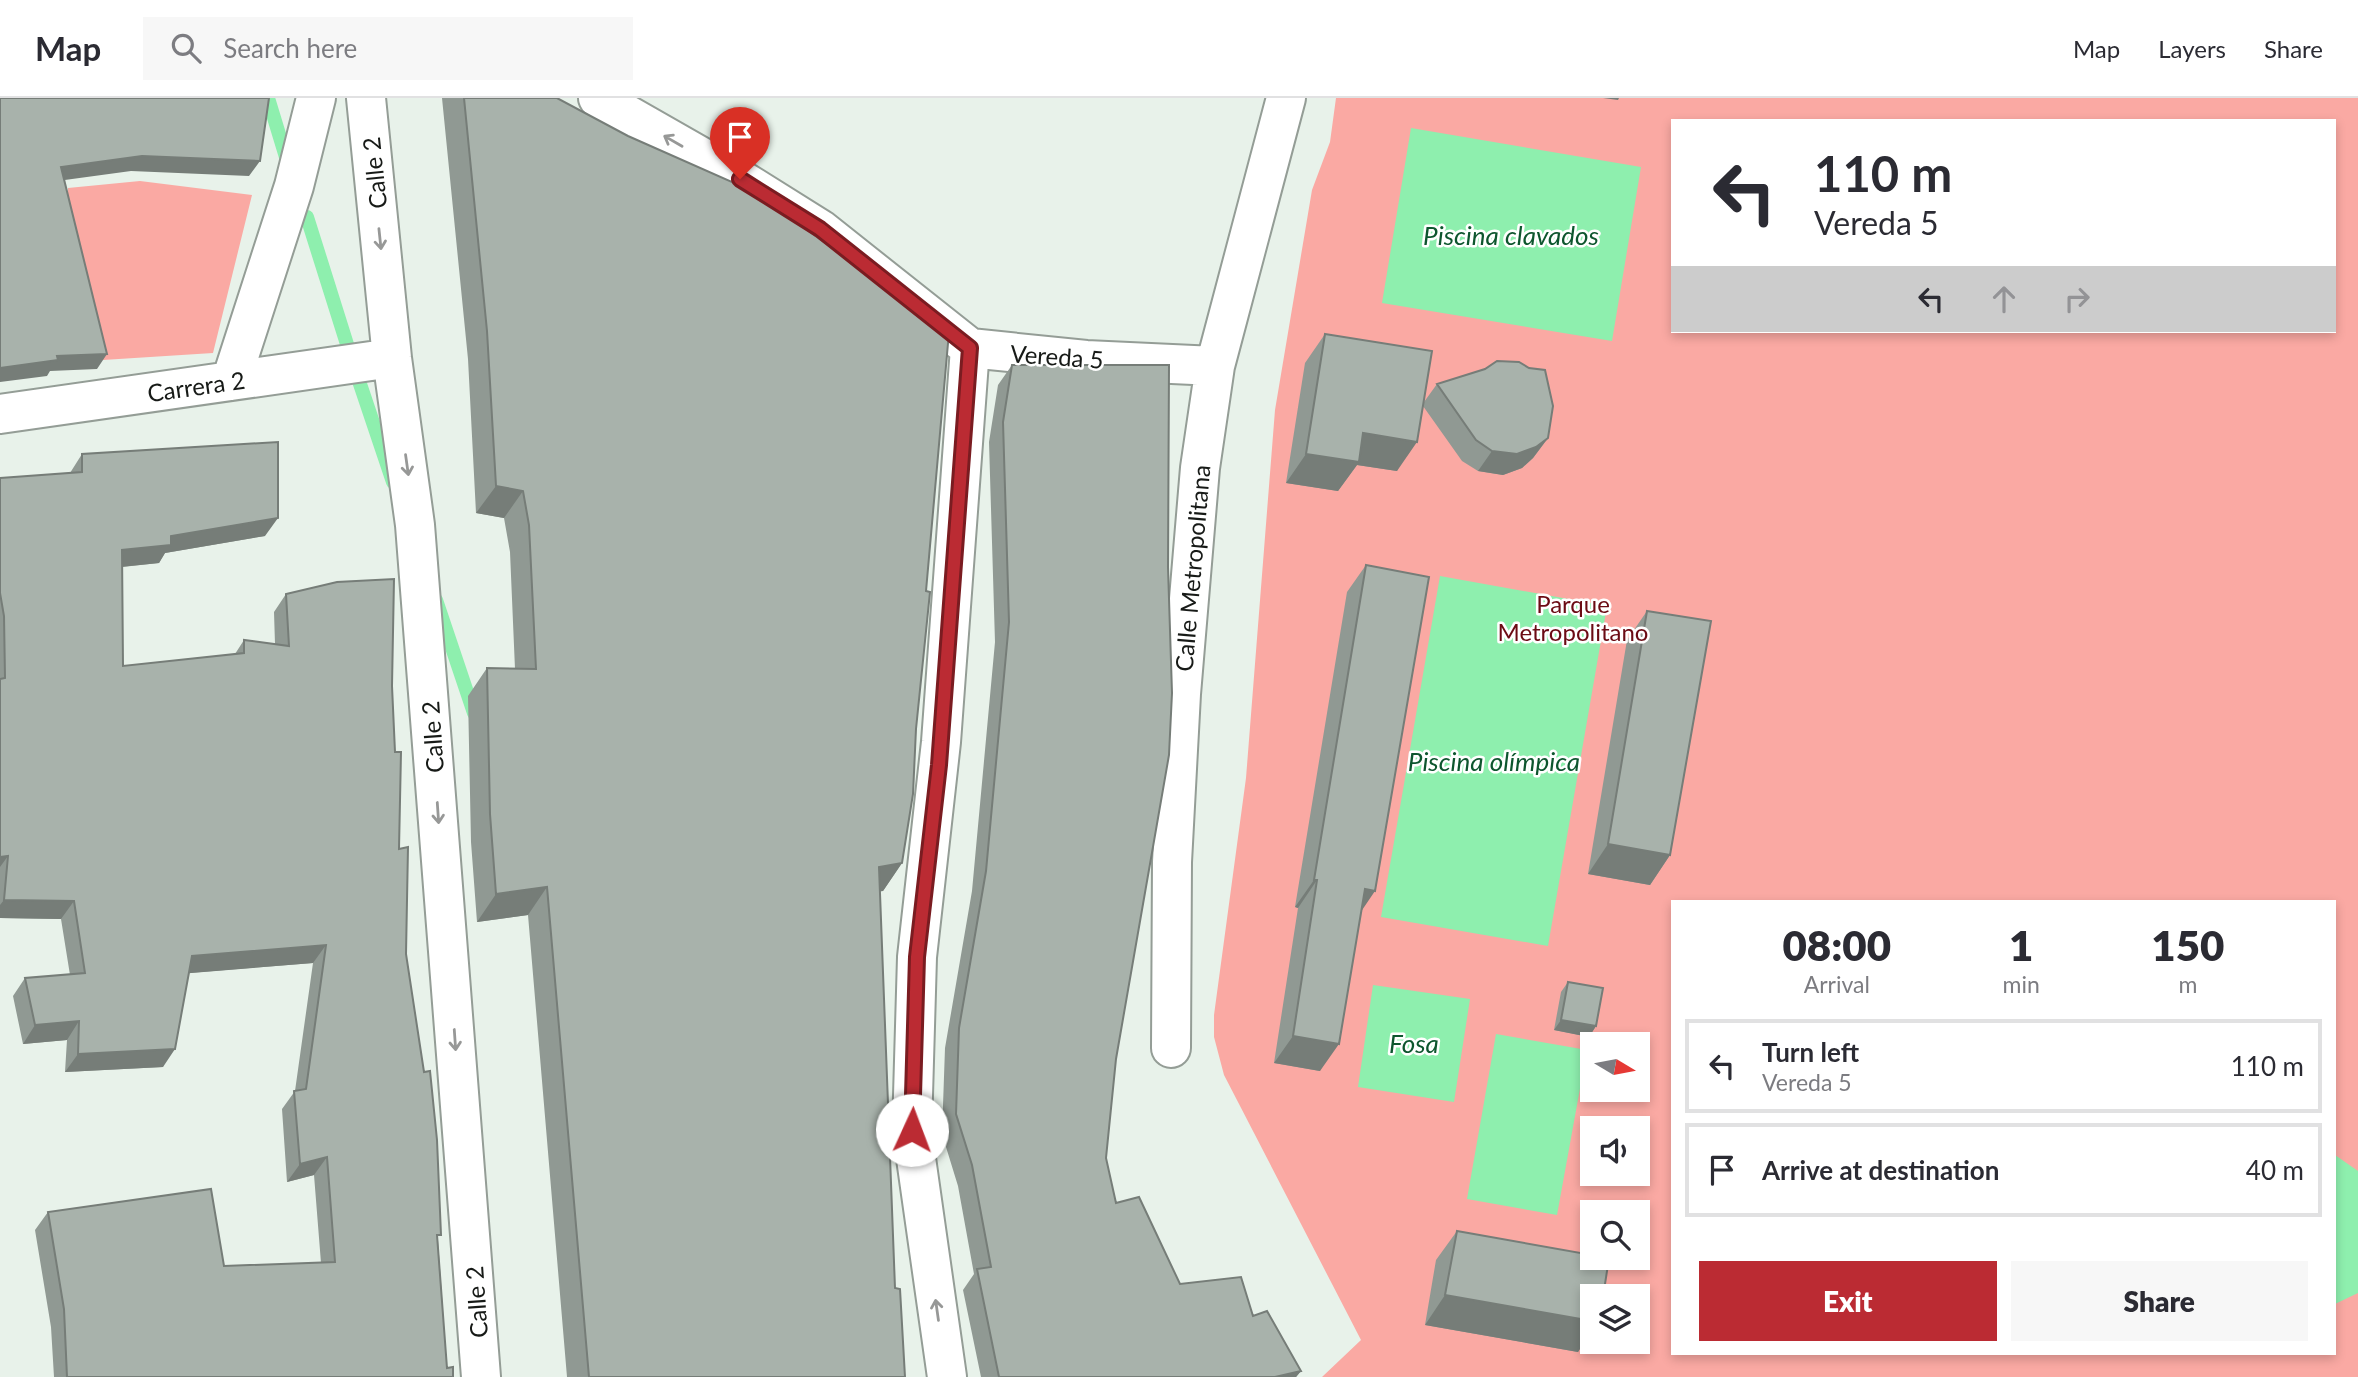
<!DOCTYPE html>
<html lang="en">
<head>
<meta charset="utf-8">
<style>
  body { margin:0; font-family:Lato,sans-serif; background:#f7f7f7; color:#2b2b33; height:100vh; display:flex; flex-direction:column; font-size:26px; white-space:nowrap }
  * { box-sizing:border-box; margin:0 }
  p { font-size:23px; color:#7c7c81 }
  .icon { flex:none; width:38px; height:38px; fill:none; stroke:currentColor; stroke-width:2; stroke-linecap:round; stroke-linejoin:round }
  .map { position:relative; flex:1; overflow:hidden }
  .side { position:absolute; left:1671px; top:802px; width:665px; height:455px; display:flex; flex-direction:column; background:#fff; border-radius:0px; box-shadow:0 4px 10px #0003 }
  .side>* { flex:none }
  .hud { position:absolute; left:1671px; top:21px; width:665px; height:214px; border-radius:0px; box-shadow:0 4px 10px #0003; background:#fff; color:#2b2b33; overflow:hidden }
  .needle { width:46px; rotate:100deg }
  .tools { position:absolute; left:1580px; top:934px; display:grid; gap:14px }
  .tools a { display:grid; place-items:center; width:70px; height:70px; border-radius:0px; background:#fff; box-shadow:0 4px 10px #0003; font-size:35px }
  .pin { position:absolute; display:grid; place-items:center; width:60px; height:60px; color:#fff; margin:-72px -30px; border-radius:50% 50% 50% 0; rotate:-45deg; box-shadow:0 0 7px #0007 }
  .pin .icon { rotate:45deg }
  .me { position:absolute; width:77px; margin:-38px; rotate:2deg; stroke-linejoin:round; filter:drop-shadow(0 0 5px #0008) }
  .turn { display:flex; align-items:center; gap:24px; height:147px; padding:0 28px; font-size:32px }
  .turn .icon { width:91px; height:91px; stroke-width:2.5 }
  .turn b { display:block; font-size:49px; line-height:60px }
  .lanes { display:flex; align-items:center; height:66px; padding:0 28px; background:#0003; justify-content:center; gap:35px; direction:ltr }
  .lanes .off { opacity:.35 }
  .eta { display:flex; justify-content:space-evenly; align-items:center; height:119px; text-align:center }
  .eta b { font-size:42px; font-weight:800; line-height:49px }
  .button { display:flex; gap:14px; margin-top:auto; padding:14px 28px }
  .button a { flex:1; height:80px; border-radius:0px; background:#bb2b33; color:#fff; font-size:28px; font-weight:800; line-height:80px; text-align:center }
  .button a+a { background:#f7f7f7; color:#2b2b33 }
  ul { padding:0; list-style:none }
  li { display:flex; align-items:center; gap:21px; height:94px; margin:0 14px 10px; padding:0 14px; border:4px solid #e1e1e2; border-radius:0px }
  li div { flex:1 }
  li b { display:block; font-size:26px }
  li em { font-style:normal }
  header { display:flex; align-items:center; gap:42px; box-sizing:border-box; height:98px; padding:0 35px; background:#fff; border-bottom:2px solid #e1e1e2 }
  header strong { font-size:33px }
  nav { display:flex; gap:38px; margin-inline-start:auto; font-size:24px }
  .search { width:490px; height:63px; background:#f7f7f7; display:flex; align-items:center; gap:18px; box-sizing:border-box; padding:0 24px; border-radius:0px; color:#7c7c81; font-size:26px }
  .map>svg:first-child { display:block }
</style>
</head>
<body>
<header>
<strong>Map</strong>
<div class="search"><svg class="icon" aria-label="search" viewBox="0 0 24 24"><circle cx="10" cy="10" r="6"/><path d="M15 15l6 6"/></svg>Search here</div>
<nav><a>Map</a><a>Layers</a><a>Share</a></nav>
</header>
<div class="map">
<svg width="2358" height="1279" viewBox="0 0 2358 1279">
  <rect width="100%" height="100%" fill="#e8f2ea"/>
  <path fill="#faa9a3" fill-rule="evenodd" d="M 1336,0 L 2358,0 L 2358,1279 L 1322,1279 L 1361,1242 L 1224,977 L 1214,939 L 1214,917 L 1246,680 L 1275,312 L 1312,92 L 1330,44 ZM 1673,23 L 2334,23 L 2334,233 L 1673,233 ZM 1673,803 L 2334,803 L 2334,1255 L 1673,1255 ZM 1592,947 L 1638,947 L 1638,992 L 1592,992 ZM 1592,1031 L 1638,1031 L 1638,1076 L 1592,1076 ZM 1592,1115 L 1638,1115 L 1638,1160 L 1592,1160 ZM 1592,1199 L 1638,1199 L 1638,1244 L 1592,1244 Z
    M 140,83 L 252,97 L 213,255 L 103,262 L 68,118 L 68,90 Z"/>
  <path fill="#8eefae" d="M 1411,30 L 1641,69 L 1612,243 L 1382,205 Z
    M 1440,478 L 1607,508 L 1548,848 L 1381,819 Z
    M 1373,887 L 1470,901 L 1454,1004 L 1358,989 Z
    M 1496,936 L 1587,952 L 1557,1117 L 1467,1101 Z
    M 2335,1057 L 2358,1073 L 2358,1195 L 2335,1206 Z"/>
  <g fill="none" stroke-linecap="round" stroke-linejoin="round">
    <path stroke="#8eefae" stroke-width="14" d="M 268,0 L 289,69
      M 307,119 L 351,259
      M 358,280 L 393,384
      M 436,502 L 474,615"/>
    <defs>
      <path id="minor" d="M 366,0 L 392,260 L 415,427 L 481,1279
        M 598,0 L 740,81 L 820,131 L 970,250 L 1086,262 L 1215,268
        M 231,283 L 294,88 L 316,0
        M 0,316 L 392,260
        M 1171,950 L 1172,764 L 1181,596 L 1200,370 L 1215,268 L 1286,0
        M 947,1279 L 912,1032 L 917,859 L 941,644 L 970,250"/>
    </defs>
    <use href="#minor" stroke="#949d96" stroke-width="42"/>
    <use href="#minor" stroke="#fff" stroke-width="38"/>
  </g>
  <path fill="#909993" d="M 442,0 L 557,0 L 926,493 L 902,765 L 883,793 L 879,793 L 895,1190 L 905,1279 L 567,1279 L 528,817 L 477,824 L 471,744 L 468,598 L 487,570 L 515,571 L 510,454 L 504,420 L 476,415 L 468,261 Z
    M 1325,236 L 1424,304 L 1437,286 L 1548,340 L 1533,360 L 1522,370 L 1503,377 L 1478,373 L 1462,363 L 1423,308 L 1397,373 L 1357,367 L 1338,393 L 1286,385 L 1305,265 Z
    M 1012,267 L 1116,961 L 1106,1060 L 1116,1105 L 1180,1186 L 1253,1218 L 1301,1273 L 1296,1279 L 981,1279 L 963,1192 L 974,1176 L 958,1088 L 942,1036 L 945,950 L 972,793 L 995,544 L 989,344 L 998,287 Z
    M 82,356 L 265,438 L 165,455 L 159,465 L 122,469 L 123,568 L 235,556 L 244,542 L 275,546 L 274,514 L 286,496 L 392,588 L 399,751 L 406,856 L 438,1142 L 447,1270 L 453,1279 L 54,1279 L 51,1229 L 35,1132 L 48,1114 L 224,1168 L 321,1165 L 314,1077 L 287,1084 L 282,1011 L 295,993 L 313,865 L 189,875 L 163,969 L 65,974 L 67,942 L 23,946 L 13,898 L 25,880 L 70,877 L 61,821 L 0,820 L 0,380 L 70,375 Z
    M 1366,467 L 1361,813 L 1320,973 L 1274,965 L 1298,810 L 1295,809 L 1347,494 Z
    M 1647,513 L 1670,757 L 1650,787 L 1588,776 L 1627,542 Z
    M 1568,884 L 1596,928 L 1589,939 L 1554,932 L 1561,894 Z
    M 1457,1133 L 1592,1199 L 1592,1232 L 1578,1254 L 1425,1227 L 1436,1162 Z"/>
  <path fill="#767d78" d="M 1603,0 L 1619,0 L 1618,2 Z
    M 142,58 L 260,63 L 249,78 L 131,73 L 50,84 L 61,69 Z
    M 107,256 L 97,271 L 50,273 L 47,278 L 0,284 L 0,270 L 57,258 Z
    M 1363,335 L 1417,344 L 1397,373 L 1357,367 L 1338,393 L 1286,385 L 1306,356 Z
    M 1548,340 L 1533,360 L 1522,370 L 1503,377 L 1478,373 L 1492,353 Z
    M 496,388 L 523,393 L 504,420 L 476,415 Z
    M 278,420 L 265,438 L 165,455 L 159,465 L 110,470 L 122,452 L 171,438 Z
    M 1608,746 L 1670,757 L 1650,787 L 1588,776 Z
    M 8,758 L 0,769 L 0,759 Z
    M 902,765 L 883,793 L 859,797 L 879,769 Z
    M 1314,782 L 1317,782 L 1298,810 L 1295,809 Z
    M 547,789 L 528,817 L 477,824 L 496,796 Z
    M 1365,791 L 1375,793 L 1356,821 Z
    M 4,802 L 74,803 L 61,821 L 0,820 L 0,807 Z
    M 326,847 L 313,865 L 179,876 L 192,858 Z
    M 1561,922 L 1596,928 L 1589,939 L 1554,932 Z
    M 79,923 L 67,942 L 23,946 L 35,927 Z
    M 1293,938 L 1339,946 L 1320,973 L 1274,965 Z
    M 175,951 L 163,969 L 65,974 L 78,956 Z
    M 327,1059 L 314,1077 L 287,1084 L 300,1066 Z
    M 1445,1197 L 1592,1223 L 1592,1232 L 1578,1254 L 1425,1227 Z
    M 1301,1273 L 1296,1279 L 1275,1279 Z"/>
  <path fill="#a8b2ab" stroke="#767d78" stroke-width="2" d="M 0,0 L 269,0 L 260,63 L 142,58 L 61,69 L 107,256 L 57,258 L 58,262 L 0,270 Z
    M 464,0 L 557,0 L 628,38 L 757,95 L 825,145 L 912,202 L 949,234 L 926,493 L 930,494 L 916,631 L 913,696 L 902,765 L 879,769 L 895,1190 L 900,1191 L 905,1279 L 589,1279 L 547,789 L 496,796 L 490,716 L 487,570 L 536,571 L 529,427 L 523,393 L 496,388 L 487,233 Z
    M 1325,236 L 1432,253 L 1417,344 L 1363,335 L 1359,364 L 1306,356 Z
    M 1497,263 L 1519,264 L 1529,270 L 1545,272 L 1553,308 L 1548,340 L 1536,349 L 1517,356 L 1492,353 L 1476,342 L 1437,286 L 1485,271 Z
    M 1012,267 L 1169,267 L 1168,469 L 1172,595 L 1169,657 L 1116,961 L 1106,1060 L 1116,1105 L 1139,1099 L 1180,1186 L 1241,1179 L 1253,1218 L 1267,1213 L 1301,1273 L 1275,1279 L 999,1279 L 977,1171 L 991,1169 L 972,1067 L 956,1016 L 959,930 L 986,773 L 1009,524 L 1003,324 Z
    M 278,344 L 278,420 L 171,438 L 171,447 L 122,452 L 123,568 L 244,555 L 244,542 L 289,548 L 286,496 L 337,484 L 394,481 L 392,588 L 395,654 L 401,654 L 399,751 L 408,749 L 406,856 L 424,974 L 430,973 L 437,1042 L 441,1137 L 437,1137 L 447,1270 L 453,1269 L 453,1279 L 67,1279 L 64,1211 L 48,1114 L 211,1091 L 224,1168 L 335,1164 L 327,1059 L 300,1066 L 294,993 L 306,991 L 326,847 L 192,858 L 175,951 L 78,956 L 79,923 L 35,927 L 25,880 L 85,875 L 74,803 L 4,802 L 8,758 L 0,759 L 0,581 L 5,580 L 4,518 L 0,495 L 0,380 L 82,374 L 82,356 Z
    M 1366,467 L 1429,479 L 1375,793 L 1365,791 L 1339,946 L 1293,938 L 1317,782 L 1314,782 Z
    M 1647,513 L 1711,523 L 1670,757 L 1608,746 Z
    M 1568,884 L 1603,890 L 1596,928 L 1561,922 Z
    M 1457,1133 L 1592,1157 L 1592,1160 L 1609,1160 L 1603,1199 L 1592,1199 L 1592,1223 L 1445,1197 Z"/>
  <defs><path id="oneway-shaft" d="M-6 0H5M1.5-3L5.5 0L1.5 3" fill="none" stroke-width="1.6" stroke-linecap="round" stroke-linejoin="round" transform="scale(1.75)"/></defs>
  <g stroke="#979897">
    <use href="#oneway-shaft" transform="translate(673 43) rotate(-150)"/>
    <use href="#oneway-shaft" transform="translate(380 141) rotate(84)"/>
    <use href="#oneway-shaft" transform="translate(407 367) rotate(82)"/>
    <use href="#oneway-shaft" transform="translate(438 715) rotate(86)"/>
    <use href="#oneway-shaft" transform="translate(455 942) rotate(86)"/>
    <use href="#oneway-shaft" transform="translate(937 1212) rotate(-98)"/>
  </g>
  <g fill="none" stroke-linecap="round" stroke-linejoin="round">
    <defs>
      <path id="route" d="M 740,81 L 820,131 L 970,250 L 939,667 L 917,859 L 912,1032"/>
    </defs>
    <use href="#route" stroke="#7a1c21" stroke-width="18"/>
    <use href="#route" stroke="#bb2b33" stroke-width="12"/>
  </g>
  <g text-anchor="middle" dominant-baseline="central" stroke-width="5" stroke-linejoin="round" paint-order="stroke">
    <g font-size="24" fill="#171a17" stroke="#fff">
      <text transform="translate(374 75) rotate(-96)">Calle 2</text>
      <text transform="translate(1057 258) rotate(4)">Vereda 5</text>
      <text transform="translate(196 288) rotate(-8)">Carrera 2</text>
      <text transform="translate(1192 470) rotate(-85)">Calle Metropolitana</text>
      <text transform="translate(432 639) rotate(-94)">Calle 2</text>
      <text transform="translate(476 1204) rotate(-94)">Calle 2</text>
    </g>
    <g font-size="24" fill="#6b0b14" stroke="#fff">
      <text x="1573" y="505">Parque<tspan x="1573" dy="28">Metropolitano</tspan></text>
    </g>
    <g font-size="26" font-style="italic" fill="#0d562e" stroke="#fff">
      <text x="1511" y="137">Piscina clavados</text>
      <text x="1494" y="663">Piscina olímpica</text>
      <text x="1414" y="945">Fosa</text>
    </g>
  </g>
</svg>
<div class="tools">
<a><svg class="needle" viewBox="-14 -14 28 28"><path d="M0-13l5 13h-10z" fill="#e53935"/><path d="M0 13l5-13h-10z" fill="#7c7c81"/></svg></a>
<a><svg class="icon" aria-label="sound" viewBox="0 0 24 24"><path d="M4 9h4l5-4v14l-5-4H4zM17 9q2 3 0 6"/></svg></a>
<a><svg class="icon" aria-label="search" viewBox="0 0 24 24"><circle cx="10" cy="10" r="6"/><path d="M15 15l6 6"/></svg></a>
<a><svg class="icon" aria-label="layers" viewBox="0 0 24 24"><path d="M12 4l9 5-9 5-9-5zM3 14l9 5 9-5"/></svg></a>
</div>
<div class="pin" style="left:740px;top:81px;background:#d93025"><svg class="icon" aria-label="arrive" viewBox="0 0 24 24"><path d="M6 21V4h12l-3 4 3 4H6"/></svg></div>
<svg class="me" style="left:912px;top:1032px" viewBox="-20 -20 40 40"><circle r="19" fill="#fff"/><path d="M0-13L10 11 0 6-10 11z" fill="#bb2b33"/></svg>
<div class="hud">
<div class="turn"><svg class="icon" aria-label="left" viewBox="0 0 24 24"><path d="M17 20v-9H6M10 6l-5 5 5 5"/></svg><div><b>110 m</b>Vereda 5</div></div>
<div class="lanes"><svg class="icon" aria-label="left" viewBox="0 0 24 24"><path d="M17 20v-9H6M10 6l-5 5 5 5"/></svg><svg class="icon off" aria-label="ahead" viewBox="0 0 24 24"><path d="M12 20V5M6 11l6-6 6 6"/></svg><svg class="icon off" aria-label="right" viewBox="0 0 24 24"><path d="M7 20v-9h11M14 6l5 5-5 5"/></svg></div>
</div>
<section class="side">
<div class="eta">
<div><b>08:00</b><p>Arrival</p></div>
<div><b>1</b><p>min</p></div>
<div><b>150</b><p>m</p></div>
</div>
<ul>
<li><svg class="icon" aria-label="left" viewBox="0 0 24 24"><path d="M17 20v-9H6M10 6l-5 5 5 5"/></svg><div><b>Turn left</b><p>Vereda 5</p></div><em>110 m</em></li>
<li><svg class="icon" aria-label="arrive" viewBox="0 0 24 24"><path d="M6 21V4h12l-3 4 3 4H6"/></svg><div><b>Arrive at destination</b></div><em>40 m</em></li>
</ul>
<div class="button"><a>Exit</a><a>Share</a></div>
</section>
</div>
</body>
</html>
